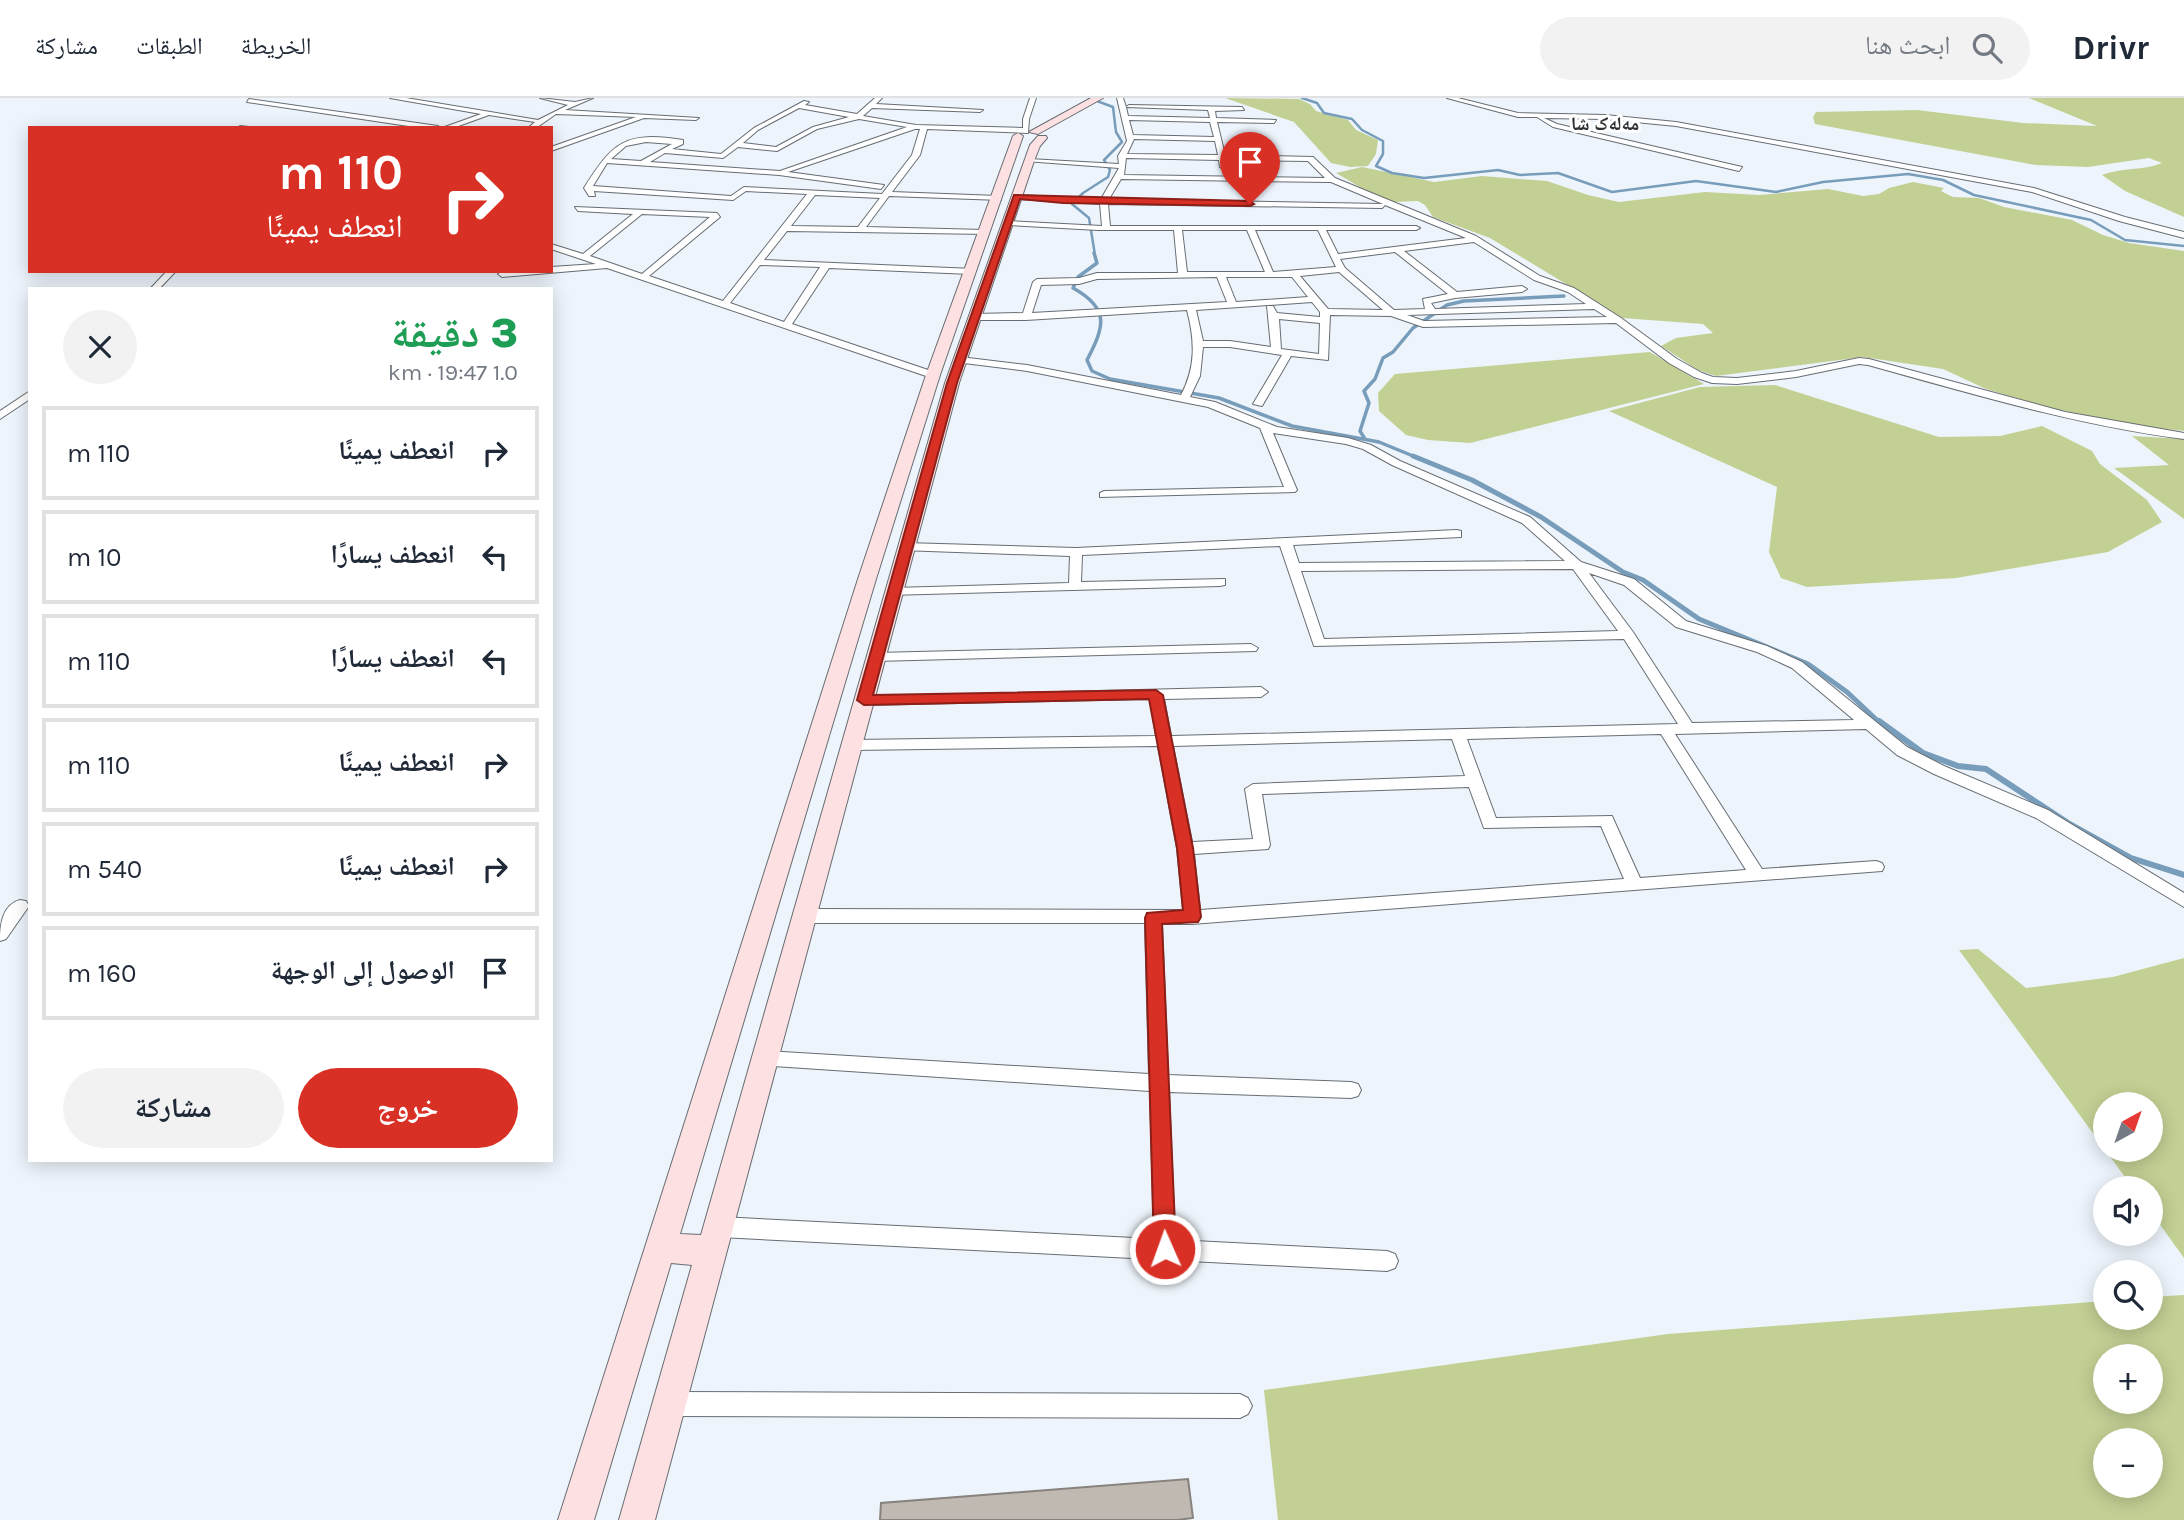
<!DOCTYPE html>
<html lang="ar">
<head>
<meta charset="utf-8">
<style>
  body { margin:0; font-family:Karla,"Noto Naskh Arabic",sans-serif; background:#f2f2f3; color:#1f2937; direction:rtl; height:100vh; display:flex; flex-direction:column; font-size:26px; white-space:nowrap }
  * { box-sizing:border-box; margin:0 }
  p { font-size:23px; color:#747a83 }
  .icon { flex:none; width:38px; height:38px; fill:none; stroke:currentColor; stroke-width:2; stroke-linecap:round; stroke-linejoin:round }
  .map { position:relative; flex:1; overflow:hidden; direction:ltr }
  .sheet { position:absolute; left:28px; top:189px; width:525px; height:875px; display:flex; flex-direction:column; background:#fff; border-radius:0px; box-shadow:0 4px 18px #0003; direction:rtl }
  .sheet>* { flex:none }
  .hud { position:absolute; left:28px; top:28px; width:525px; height:147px; border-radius:0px; box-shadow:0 4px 18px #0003; direction:rtl; background:#d93025; color:#fff; overflow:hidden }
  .needle { width:46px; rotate:40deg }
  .buttons { position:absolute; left:2093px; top:994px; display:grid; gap:14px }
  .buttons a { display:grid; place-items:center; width:70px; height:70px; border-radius:50%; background:#fff; box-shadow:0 4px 18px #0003; font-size:35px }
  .pin { position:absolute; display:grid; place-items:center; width:60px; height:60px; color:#fff; margin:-72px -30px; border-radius:50% 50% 50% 0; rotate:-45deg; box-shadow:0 0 7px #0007 }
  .pin .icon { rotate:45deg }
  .me { position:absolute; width:77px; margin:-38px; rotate:358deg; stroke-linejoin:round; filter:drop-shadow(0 0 5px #0008) }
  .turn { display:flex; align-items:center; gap:24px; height:147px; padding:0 35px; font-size:32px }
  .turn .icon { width:91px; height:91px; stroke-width:2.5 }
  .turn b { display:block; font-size:49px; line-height:60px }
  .round { display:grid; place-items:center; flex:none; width:74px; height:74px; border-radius:37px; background:#f2f2f3 }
  .overview { display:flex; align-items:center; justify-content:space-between; height:119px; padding:0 35px }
  h1 { font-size:42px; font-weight:800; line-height:52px; color:#1e9e55 }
  .action { display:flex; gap:14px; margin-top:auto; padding:14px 35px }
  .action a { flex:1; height:80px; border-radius:42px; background:#d93025; color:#fff; font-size:28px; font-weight:800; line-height:80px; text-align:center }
  .action a+a { background:#f2f2f3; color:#1f2937 }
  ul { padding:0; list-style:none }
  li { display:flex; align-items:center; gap:21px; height:94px; margin:0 14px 10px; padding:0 21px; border:4px solid #e0e1e3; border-radius:0px }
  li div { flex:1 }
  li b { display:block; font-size:26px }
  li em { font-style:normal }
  header { display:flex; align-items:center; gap:42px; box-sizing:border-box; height:98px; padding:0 35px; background:#fff; border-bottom:2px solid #e0e1e3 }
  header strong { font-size:33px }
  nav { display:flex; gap:38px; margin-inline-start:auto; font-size:24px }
  .search { width:490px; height:63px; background:#f2f2f3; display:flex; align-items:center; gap:18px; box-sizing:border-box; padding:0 24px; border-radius:38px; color:#747a83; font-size:26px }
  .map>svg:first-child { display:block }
</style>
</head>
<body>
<header>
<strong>Drivr</strong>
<div class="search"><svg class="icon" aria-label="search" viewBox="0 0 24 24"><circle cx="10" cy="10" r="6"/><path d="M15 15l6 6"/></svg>ابحث هنا</div>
<nav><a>الخريطة</a><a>الطبقات</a><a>مشاركة</a></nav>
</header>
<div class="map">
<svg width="2184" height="1422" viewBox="0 0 2184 1422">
  <rect width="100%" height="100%" fill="#edf4fb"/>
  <path fill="#c3d094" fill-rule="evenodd" d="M 1225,0 L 1299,1 L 1310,6 L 1316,13 L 1348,22 L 1356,32 L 1378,42 L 1376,56 L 1368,68 L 1350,69 L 1331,65 L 1294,24 Z
    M 2029,0 L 2184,0 L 2184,119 L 2125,93 L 2102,77 C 2123,69 2142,73 2162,65 L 2149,60 L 2088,69 L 2036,67 L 1815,26 L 1813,19 L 1816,14 L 1917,12 L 2023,25 L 2097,28 Z
    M 1362,69 L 1434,84 L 1482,78 L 1547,83 L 1588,97 L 1619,104 L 1705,94 L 1759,97 L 1828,91 L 1863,98 L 1879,96 L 1889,90 L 1913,84 L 1944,90 L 1941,93 L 1953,99 L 1979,100 L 2004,109 L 2072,122 L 2103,137 L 2129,145 L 2184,153 L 2184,333 L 2147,329 L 2050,310 L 1986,291 L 1943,271 L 1863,259 L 1716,278 L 1698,272 L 1661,248 L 1676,240 L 1713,235 L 1703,226 L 1622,220 L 1490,140 L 1433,119 L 1425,107 L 1418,103 L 1393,104 L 1380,101 L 1336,75 Z
    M 1650,254 L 1704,286 L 1470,345 L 1428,342 L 1406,337 L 1379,313 L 1378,295 L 1395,276 Z
    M 1775,287 L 1939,339 L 2000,338 L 2042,328 L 2092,353 L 2100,366 L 2147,402 L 2162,424 L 2108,454 L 1956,480 L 1807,489 L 1781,480 L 1769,454 L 1777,389 L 1609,313 L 1700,289 Z
    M 2132,338 L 2184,341 L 2184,421 L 2114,370 L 2169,367 Z
    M 1978,851 L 2026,890 L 2113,879 L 2184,860 L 2184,1160 L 2151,1114 L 2151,1090 L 2133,1090 L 1959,852 ZM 2151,1006 L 2151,1052 L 2105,1052 L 2105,1006 Z
    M 2184,1197 L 2184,1422 L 1278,1422 L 1264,1292 L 1668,1236 L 2105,1203 L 2105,1220 L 2151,1220 L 2151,1199 ZM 2105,1258 L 2151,1258 L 2151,1304 L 2105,1304 ZM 2105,1342 L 2151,1342 L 2151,1388 L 2105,1388 Z"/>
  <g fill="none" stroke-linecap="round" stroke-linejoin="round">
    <path stroke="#779dbb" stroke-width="2.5" d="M 1089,0 L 1113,9 L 1116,34 L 1122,44 L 1104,62 L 1110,72 L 1108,79 L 1083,95 L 1072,106 L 1089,120 L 1095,157
      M 1302,0 L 1317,5 L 1324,15 L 1352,21 L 1362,32 L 1383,43 L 1383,56 L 1376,68 L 1392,75 L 1424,80 L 1498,72 L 1520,77 L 1558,75 L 1612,94 L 1696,83 L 1776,94 L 1823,84 L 1908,76 L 1943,82 L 1974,97 L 2091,122 L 2125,142 L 2184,148"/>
    <path stroke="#779dbb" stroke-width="3.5" d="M 1094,155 L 1097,165 L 1078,179 L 1073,190 C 1111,211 1104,229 1087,262 L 1092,273 L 1110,281 L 1219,300 L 1292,328 L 1379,344 L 1418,360
      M 1365,341 L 1360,333 L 1369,305 L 1364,293 L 1375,281 L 1383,260 L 1393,254 L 1413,230 L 1447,207 L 1464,203 L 1564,198"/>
    <path stroke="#779dbb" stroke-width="5" d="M 1413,358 L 1472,382 L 1541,419 L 1623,474 L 1643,482 L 1699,521 L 1808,566 L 1847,594 L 1880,625"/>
    <path stroke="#779dbb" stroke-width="6" d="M 1879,623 L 1923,655 L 1958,668 L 1986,671 L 2068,725 L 2131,760 L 2184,777"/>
  </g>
  <path fill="#c0b9b2" stroke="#86827d" stroke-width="2" d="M 1188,1381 L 1193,1420 L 1177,1422 L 880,1422 L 881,1405 Z"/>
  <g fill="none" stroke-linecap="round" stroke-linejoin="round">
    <defs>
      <path id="minor" d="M 390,0 L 406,0 L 538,22 L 568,7 L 540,0 L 575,4 L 593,0 L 565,12 L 699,20 L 696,22 L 644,20 L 551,53 L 551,49 L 636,19 L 556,16 L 536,30 L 528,30 L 535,24 L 489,17 L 453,30 L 442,30 L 481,16 Z
        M 875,0 L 882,0 L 876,6 L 983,12 L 980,14 L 872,10 L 863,18 L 916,27 L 1023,30 L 1023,21 L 1030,0 L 1036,0 L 1029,21 L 1028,35 L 927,31 L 920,57 L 892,94 L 998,98 L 1001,102 L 889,98 L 866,129 L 985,132 L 989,134 L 988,136 L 787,133 L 764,162 L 974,171 L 974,175 L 971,176 L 829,170 L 792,226 L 937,275 L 937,279 L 929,279 L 607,170 L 502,179 L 498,176 L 503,173 L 551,173 L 551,169 L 596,166 L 551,151 L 551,146 L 583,156 L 633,116 L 578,113 L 575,109 L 717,115 L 720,119 L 649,178 L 723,203 L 807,96 L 746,93 L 733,102 L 594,93 L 595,98 L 589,98 L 584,90 C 613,44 625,33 683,42 L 683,46 L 672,51 L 721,56 L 754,30 L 804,3 L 809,4 L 805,7 L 857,16 ZM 799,10 L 849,19 L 813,29 L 776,49 L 743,45 L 758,32 ZM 859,21 L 907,29 L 780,73 L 650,64 L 665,55 L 723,60 L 738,49 L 777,53 L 817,31 ZM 915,31 L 920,31 L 912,57 L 882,96 L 744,89 L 731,98 L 593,88 L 607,65 L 779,77 L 881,91 L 884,87 L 788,74 ZM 646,44 L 672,46 L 641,63 L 611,61 L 626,48 ZM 815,97 L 880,100 L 858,129 L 791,128 ZM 642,116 L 710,119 L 642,176 L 590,158 ZM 760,167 L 820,169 L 784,224 L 730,205 Z
        M 1117,0 L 1123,0 L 1126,9 L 1129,7 L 1242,9 L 1244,12 L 1215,13 L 1216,20 L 1276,22 L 1274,25 L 1217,24 L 1225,57 L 1313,59 L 1335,80 L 1476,138 L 1540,178 L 1574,190 L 1621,220 L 1677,261 L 1702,275 L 1713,279 L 1737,280 L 1796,273 L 1859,260 L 1869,261 L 2065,314 L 2184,335 L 2184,341 C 2076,327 1973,296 1868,267 L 1859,266 L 1796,279 L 1737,286 L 1712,285 L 1694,279 L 1669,265 L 1616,225 L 1423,229 L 1391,218 L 1330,217 L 1328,262 L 1291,258 L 1262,308 L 1253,306 L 1282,257 L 1230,249 L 1203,249 L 1200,278 L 1190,299 L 1215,304 L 1277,329 L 1348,340 L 1371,347 L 1400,363 L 1530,419 L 1581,464 L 1634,481 L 1686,523 L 1767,548 L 1802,564 L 1907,649 L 1944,668 L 2048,712 L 2184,795 L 2184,809 L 2036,720 L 1934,676 L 1897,657 L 1866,631 L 1675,636 L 1762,771 L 1876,763 L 1882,765 L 1884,769 L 1882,773 L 1192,826 L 1162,826 L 1168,977 L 1351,984 L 1358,986 L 1361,992 L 1358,998 L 1351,1000 L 1169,994 L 1175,1142 L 1387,1153 L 1395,1156 L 1398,1163 L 1395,1170 L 1387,1173 L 720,1139 L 713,1136 L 709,1129 L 713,1122 L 720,1119 L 1154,1141 L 1150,993 L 759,967 L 757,961 L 759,955 L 766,953 L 1149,976 L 1145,825 L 806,825 L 800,823 L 797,818 L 800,813 L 806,811 L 1183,812 L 1177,750 L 1158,648 L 853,652 L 846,647 L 853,642 L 1156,638 L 1150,601 L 864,607 L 859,605 L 857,602 L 859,599 L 1261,589 L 1268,594 L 1261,599 L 1164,601 L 1171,638 L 1678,626 L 1624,541 L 1314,548 L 1280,448 L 1082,457 L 1081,484 L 1225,481 L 1225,487 L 1220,488 L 888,497 L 887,494 L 893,490 L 1069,485 L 1070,458 L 901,452 L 899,449 L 905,445 L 1076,450 L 1457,432 L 1461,433 L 1461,439 L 1293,447 L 1299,465 L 1565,463 L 1522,425 L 1392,367 L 1363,351 L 1346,346 L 1273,335 L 1297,392 L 1295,394 L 1100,399 L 1100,395 L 1104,393 L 1284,389 L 1260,330 L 1208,309 L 1027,273 L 956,264 L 955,262 L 960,259 L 1027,267 L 1181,297 C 1196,269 1195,243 1187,212 L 1026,222 L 975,222 L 970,219 L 975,216 L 1023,215 L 1033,184 L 1037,181 L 1079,180 L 1097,175 L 1178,175 L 1174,132 L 1098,132 L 1008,127 L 1004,125 L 1008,123 L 1102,128 L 1100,106 L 1017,101 L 1013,99 L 1017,97 L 1101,101 L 1119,70 L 1025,63 L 1029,61 L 1119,66 L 1118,58 L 1127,43 ZM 1126,9 L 1208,12 L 1210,20 L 1128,18 ZM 1129,22 L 1210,24 L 1214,39 L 1133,37 ZM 1134,41 L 1215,43 L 1218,57 L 1127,56 ZM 1126,60 L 1219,62 L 1220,69 L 1224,71 L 1228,69 L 1226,62 L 1308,63 L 1325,80 L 1124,77 ZM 1121,81 L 1331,84 L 1383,106 L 1109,101 ZM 1108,106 L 1382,110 L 1385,107 L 1466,140 L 1338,156 L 1326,132 L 1416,132 L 1420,130 L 1416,128 L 1110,128 ZM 1182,132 L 1247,132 L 1265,174 L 1187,174 ZM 1255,132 L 1318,132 L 1336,169 L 1273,174 ZM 1474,144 L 1534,182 L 1568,194 L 1586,206 L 1435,211 L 1431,205 L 1455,200 L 1522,194 L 1527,191 L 1522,188 L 1457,194 L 1404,153 ZM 1395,154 L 1448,196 L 1423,201 L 1425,211 L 1394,212 L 1345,170 L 1340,161 ZM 1339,174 L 1383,212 L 1328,211 L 1300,178 ZM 1217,179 L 1227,204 L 1032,215 L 1041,187 L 1079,186 L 1097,181 ZM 1226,179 L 1292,179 L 1308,199 L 1236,204 ZM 1312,204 L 1320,214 L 1320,219 L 1277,215 L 1273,208 L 1267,208 L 1271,249 L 1230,243 L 1203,243 L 1196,212 ZM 1594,211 L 1607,219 L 1424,223 L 1407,217 ZM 1279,221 L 1320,225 L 1319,256 L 1281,251 ZM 1573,471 L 1618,533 L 1324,541 L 1301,473 ZM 1589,475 L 1624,487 L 1676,529 L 1757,554 L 1792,570 L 1854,622 L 1692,625 L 1633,534 ZM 1661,636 L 1746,772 L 1640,780 L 1612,718 L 1496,720 L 1467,641 ZM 1452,641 L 1465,678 L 1253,686 L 1245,691 L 1253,741 L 1192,744 L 1173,648 ZM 1469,689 L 1484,730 L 1601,728 L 1624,781 L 1200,812 L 1194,756 L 1268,751 L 1270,747 L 1262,696 Z
        M 1447,0 L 1458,0 L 1518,15 L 1605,17 L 1676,24 L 2034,90 L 2125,119 L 2184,134 L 2184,140 L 2119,123 L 2032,94 L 1676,28 L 1605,21 L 1544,20 L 1557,26 L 1742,69 L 1739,73 L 1553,29 L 1537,19 L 1518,19 Z
        M 249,1 L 438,28 L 441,30 L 422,30 L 247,4 Z
        M 240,28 L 258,30 L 237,30 Z
        M 167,173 L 176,173 L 159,191 L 150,191 Z
        M 30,293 L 30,301 L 0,321 L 0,313 Z
        M 1251,546 L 1258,550 L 1256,553 L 876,563 L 869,559 L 876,555 Z
        M 20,802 L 26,803 L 29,808 L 6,841 L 0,843 C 0,827 2,807 20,802 Z
        M 670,1294 L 1240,1296 L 1248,1300 L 1252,1308 L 1248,1316 L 1240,1320 L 670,1318 L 662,1314 L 658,1306 L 662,1298 Z"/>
      <path id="secondary" d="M 1091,0 L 1103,0 L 1038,36 L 1029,34 Z
        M 1018,35 L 1023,38 L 940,277 L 876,481 L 680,1136 L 701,1137 L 945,285 L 1030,47 L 1038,38 L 1046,38 L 1047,40 L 1040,48 L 1034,63 L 959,285 L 655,1422 L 619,1422 L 692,1167 L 671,1165 L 594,1422 L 558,1422 L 858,481 L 926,277 L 1013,38 Z"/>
    </defs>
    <use href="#minor" stroke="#676d73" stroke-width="2"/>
    <use href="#secondary" stroke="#676d73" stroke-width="2"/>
    <use href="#minor" fill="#fff" fill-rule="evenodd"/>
    <use href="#secondary" fill="#fde0e2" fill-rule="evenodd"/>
  </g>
  <path fill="#d93025" stroke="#8d1f18" stroke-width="2" d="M 1014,97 L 1250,103 L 1254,106 L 1250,108 L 1063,105 L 1020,101 L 957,285 L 873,597 L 1156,592 L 1163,597 L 1193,750 L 1201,819 L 1198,824 L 1162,826 L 1176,1151 L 1173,1158 L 1165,1161 L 1157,1158 L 1154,1151 L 1145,820 L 1147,815 L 1183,812 L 1177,750 L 1149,601 L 864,607 L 857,602 L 947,285 Z"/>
  <g text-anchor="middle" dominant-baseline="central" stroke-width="6" stroke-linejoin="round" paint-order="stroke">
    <g font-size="19" font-weight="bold" fill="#2f3235" stroke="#fff">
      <text x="1605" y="26">مەلەک شا</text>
    </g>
  </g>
</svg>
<div class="buttons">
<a><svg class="needle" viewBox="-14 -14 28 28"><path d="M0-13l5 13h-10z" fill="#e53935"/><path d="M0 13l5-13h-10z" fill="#747a83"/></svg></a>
<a><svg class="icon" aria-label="sound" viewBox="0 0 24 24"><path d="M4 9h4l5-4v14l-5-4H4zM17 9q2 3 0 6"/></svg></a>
<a><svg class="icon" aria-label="search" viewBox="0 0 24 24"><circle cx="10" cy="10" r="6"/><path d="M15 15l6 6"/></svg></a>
<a>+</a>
<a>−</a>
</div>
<div class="pin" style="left:1250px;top:106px;background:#d93025"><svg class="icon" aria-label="arrive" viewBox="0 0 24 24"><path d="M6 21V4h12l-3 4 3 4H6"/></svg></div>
<svg class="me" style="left:1165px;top:1151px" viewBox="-20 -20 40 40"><circle r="17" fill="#d93025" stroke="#fff" stroke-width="3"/><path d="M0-11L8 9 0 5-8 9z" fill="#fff"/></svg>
<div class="hud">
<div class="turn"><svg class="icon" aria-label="right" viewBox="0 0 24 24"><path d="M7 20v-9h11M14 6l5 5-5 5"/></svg><div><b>110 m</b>انعطف يمينًا</div></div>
</div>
<section class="sheet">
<div class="overview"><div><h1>3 دقيقة</h1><p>1.0 km · 19:47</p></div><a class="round"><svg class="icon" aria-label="close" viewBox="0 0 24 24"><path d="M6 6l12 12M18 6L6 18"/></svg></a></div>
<ul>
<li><svg class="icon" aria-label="right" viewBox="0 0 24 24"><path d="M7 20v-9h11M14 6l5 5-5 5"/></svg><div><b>انعطف يمينًا</b></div><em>110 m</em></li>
<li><svg class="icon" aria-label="left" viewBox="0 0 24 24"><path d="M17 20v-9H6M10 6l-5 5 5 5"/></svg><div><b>انعطف يسارًا</b></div><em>10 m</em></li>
<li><svg class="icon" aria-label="left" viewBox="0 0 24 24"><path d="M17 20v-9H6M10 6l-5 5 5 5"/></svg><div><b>انعطف يسارًا</b></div><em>110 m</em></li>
<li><svg class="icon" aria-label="right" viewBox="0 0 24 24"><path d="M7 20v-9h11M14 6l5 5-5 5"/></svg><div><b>انعطف يمينًا</b></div><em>110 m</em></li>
<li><svg class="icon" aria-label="right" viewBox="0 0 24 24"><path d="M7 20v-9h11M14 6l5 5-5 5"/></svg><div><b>انعطف يمينًا</b></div><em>540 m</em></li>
<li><svg class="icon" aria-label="arrive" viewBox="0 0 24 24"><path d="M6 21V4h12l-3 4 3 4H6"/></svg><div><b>الوصول إلى الوجهة</b></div><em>160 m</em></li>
</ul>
<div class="action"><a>خروج</a><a>مشاركة</a></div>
</section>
</div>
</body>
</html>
